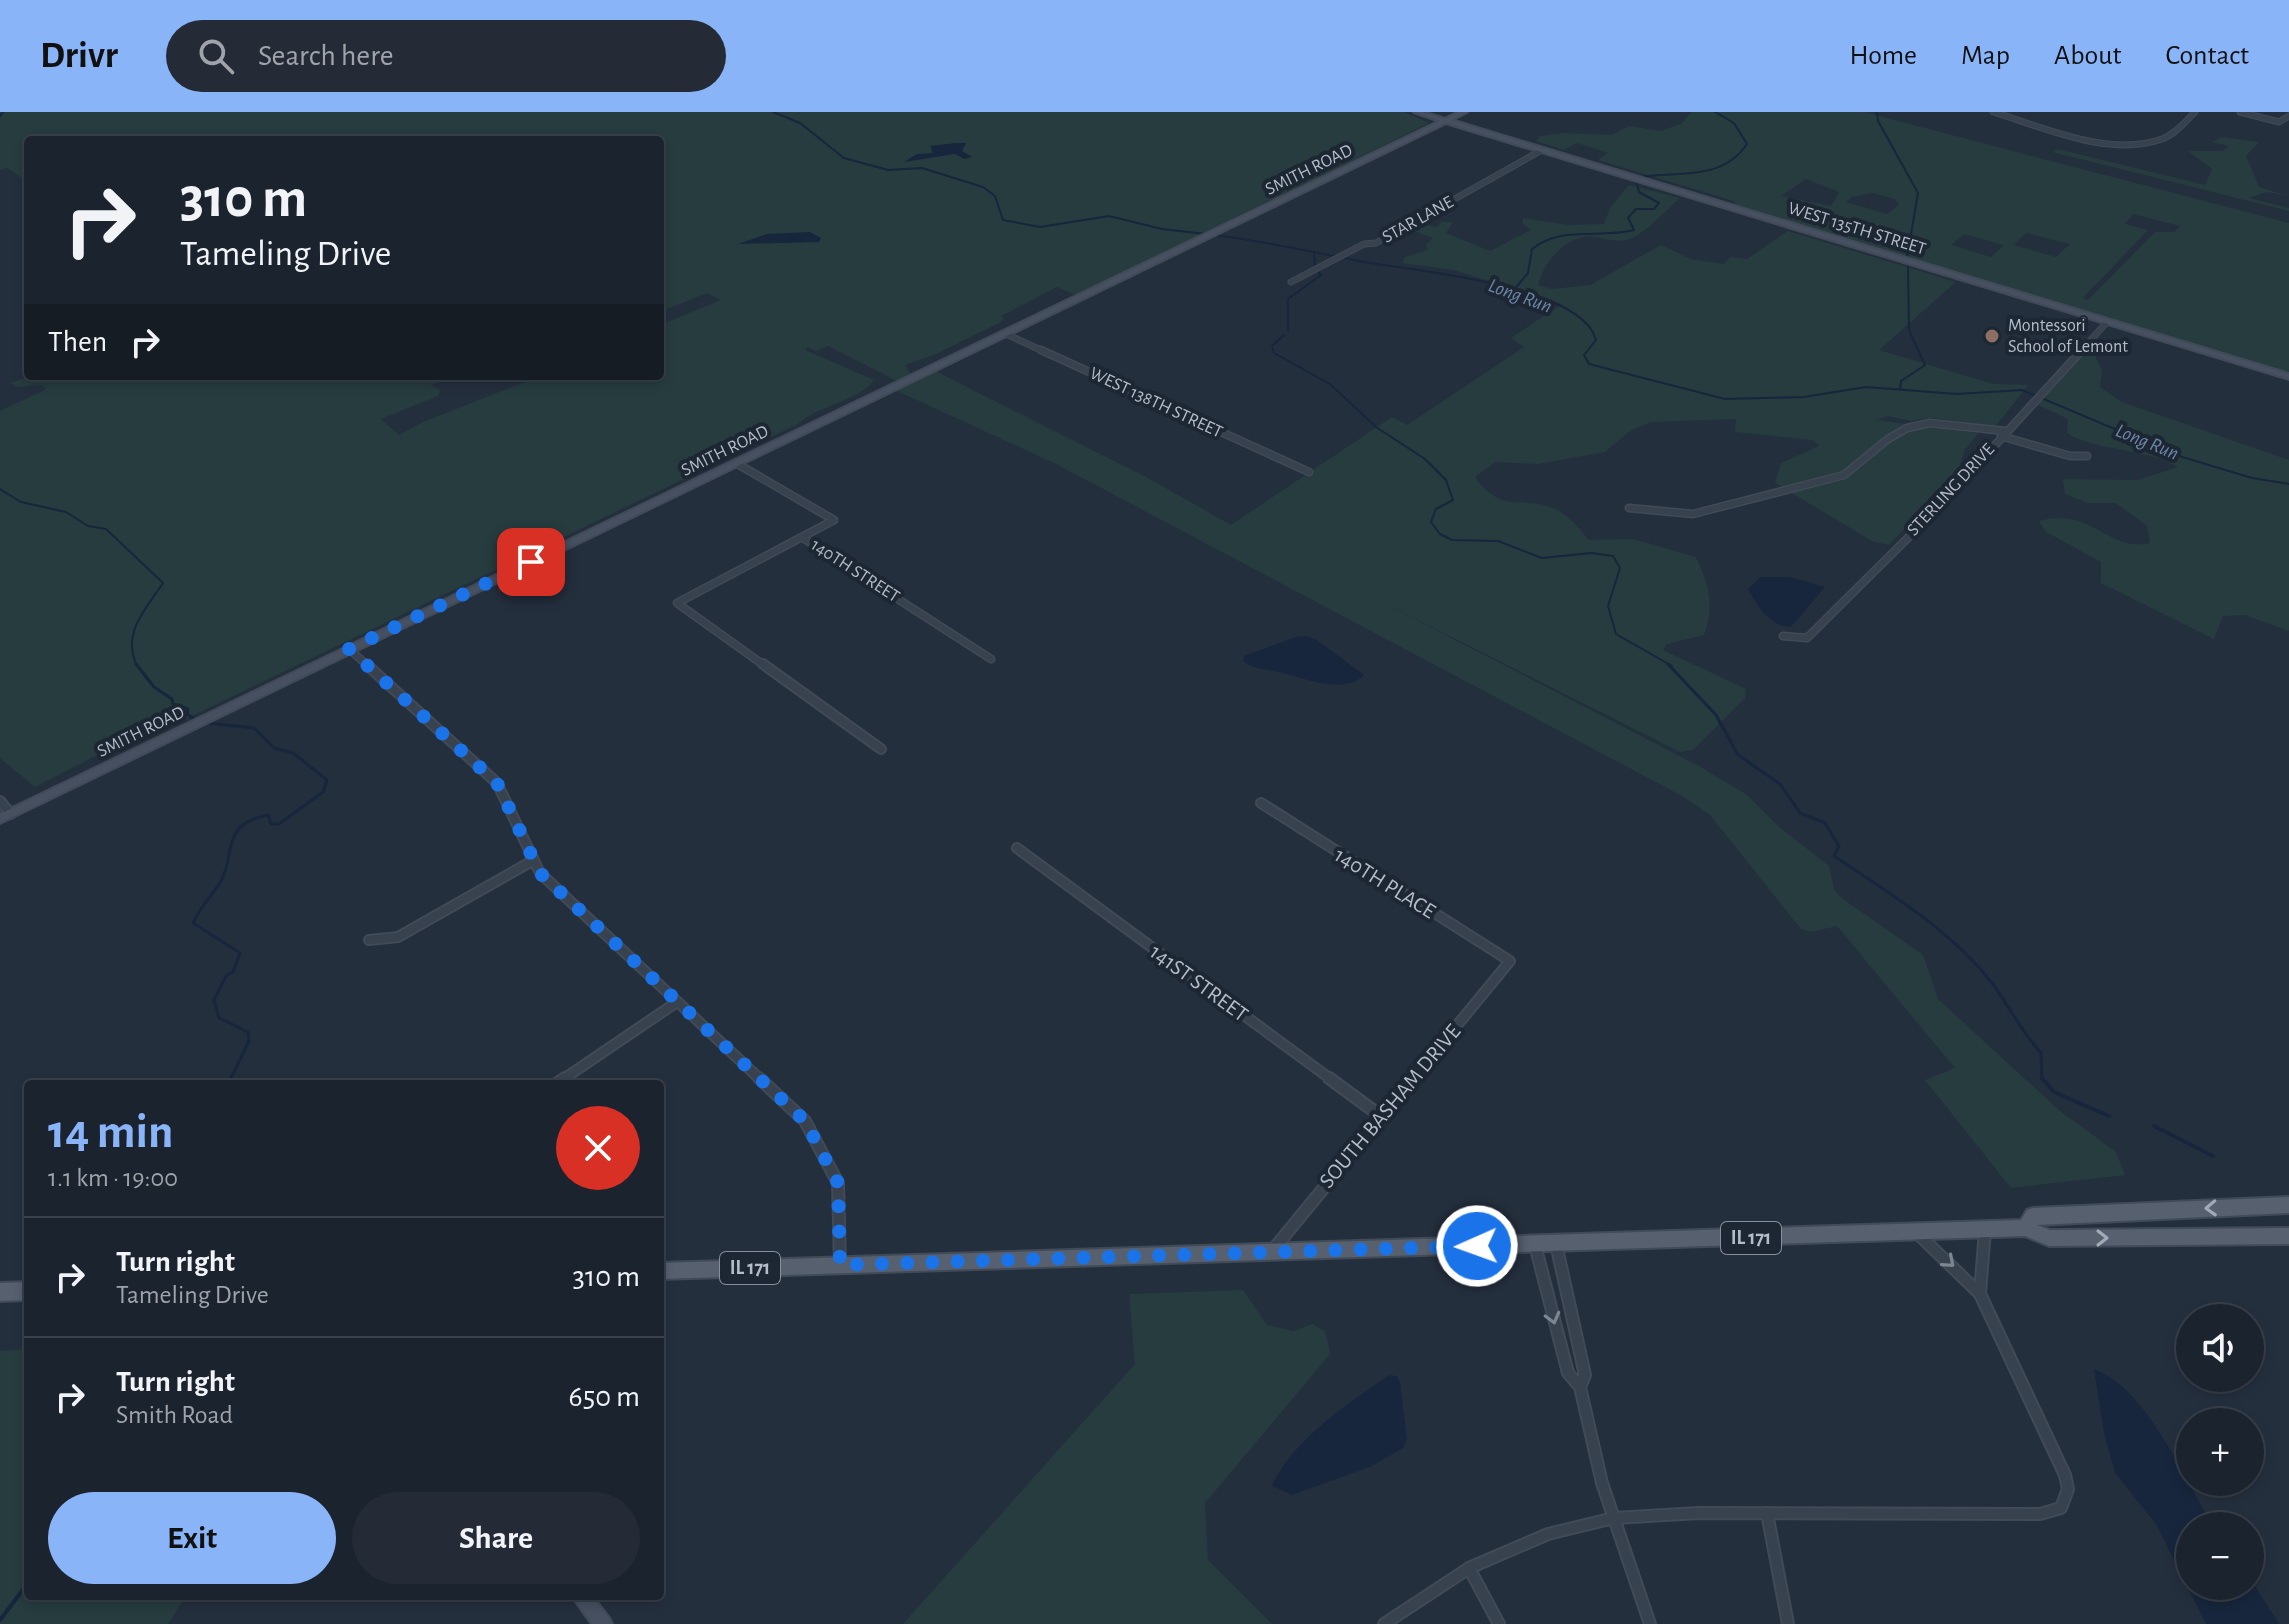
<!DOCTYPE html>
<html lang="en">
<head>
<meta charset="utf-8">
<style>
  body { margin:0; font-family:"Alegreya Sans",sans-serif; background:#242b36; color:#f1f3f6; height:100vh; display:flex; flex-direction:column; font-size:30px; white-space:nowrap }
  * { box-sizing:border-box; margin:0 }
  p { font-size:26px; color:#a0a4aa }
  .icon { flex:none; width:44px; height:44px; fill:none; stroke:currentColor; stroke-width:2; stroke-linecap:round; stroke-linejoin:round }
  .map { position:relative; flex:1; overflow:hidden }
  .drawer { position:absolute; left:24px; top:968px; width:640px; height:520px; display:flex; flex-direction:column; background:#1b232e; border-radius:8px; box-shadow:0 4px 12px #0003,0 0 0 2px #39404a }
  .drawer>* { flex:none }
  .top-card { position:absolute; left:24px; top:24px; width:640px; height:244px; border-radius:8px; box-shadow:0 4px 12px #0003,0 0 0 2px #39404a; background:#1b232e; color:#f1f3f6; overflow:hidden }
  .fabs { position:absolute; left:2176px; top:1192px; display:grid; gap:16px }
  .fabs a { display:grid; place-items:center; width:88px; height:88px; border-radius:50%; background:#1b232e; box-shadow:0 4px 12px #0003,0 0 0 2px #39404a; font-size:40px }
  .pin { position:absolute; display:grid; place-items:center; width:68px; height:68px; color:#fff; margin:-34px; border-radius:16px; box-shadow:0 4px 12px #0006 }
  .me { position:absolute; width:88px; margin:-44px; rotate:268deg; stroke-linejoin:round; filter:drop-shadow(0 0 6px #0008) }
  .turn { display:flex; align-items:center; gap:28px; height:168px; padding:0 24px; font-size:36px }
  .turn .icon { width:104px; height:104px; stroke-width:2.5 }
  .turn b { display:block; font-size:56px; line-height:68px }
  .then { display:flex; align-items:center; height:76px; padding:0 24px; background:#0003; gap:16px; font-size:30px }
  .round { display:grid; place-items:center; flex:none; width:84px; height:84px; border-radius:42px; background:#242b36 }
  .head { display:flex; align-items:center; justify-content:space-between; height:136px; padding:0 24px }
  h1 { font-size:48px; font-weight:600; line-height:60px; color:#8ab4f8 }
  .action { display:flex; gap:16px; margin-top:auto; padding:16px 24px }
  .action a { flex:1; height:92px; border-radius:48px; background:#8ab4f8; color:#111; font-size:32px; font-weight:600; line-height:92px; text-align:center }
  .action a+a { background:#242b36; color:#f1f3f6 }
  ul { padding:0; list-style:none }
  li { display:flex; align-items:center; gap:24px; height:120px; padding:0 24px; border-top:2px solid #39404a }
  li div { flex:1 }
  li b { display:block; font-size:30px }
  li em { font-style:normal }
  header { display:flex; align-items:center; gap:48px; box-sizing:border-box; height:112px; padding:0 40px; background:#8ab4f8; color:#111 }
  header strong { font-size:38px }
  nav { display:flex; gap:44px; margin-inline-start:auto; font-size:28px }
  .search { width:560px; height:72px; background:#242b36; display:flex; align-items:center; gap:20px; box-sizing:border-box; padding:0 28px; border-radius:44px; color:#a0a4aa; font-size:30px }
  .map>svg:first-child { display:block }
</style>
</head>
<body>
<header>
<strong>Drivr</strong>
<div class="search"><svg class="icon" aria-label="search" viewBox="0 0 24 24"><circle cx="10" cy="10" r="6"/><path d="M15 15l6 6"/></svg>Search here</div>
<nav><a>Home</a><a>Map</a><a>About</a><a>Contact</a></nav>
</header>
<div class="map">
<svg width="2289" height="1512" viewBox="0 0 2289 1512">
  <rect width="100%" height="100%" fill="#242f3e"/>
  <path fill="#263c3f" fill-rule="evenodd" d="M 0,0 L 1404,0 L 1429,11 L 1076,183 L 1057,175 L 1001,204 L 1004,206 L 1001,210 L 934,243 L 905,253 L 911,262 L 897,269 L 828,234 L 816,239 L 808,235 L 805,238 L 874,268 C 861,288 819,293 798,312 L 171,614 L 154,614 L 35,675 L 0,646 L 0,299 L 45,278 L 43,273 L 18,275 L 10,271 L 31,264 L 455,264 L 431,273 L 440,278 L 438,284 L 381,307 L 399,323 L 423,310 L 540,264 L 660,264 L 660,213 L 721,188 L 707,181 L 660,200 L 660,28 L 28,28 L 28,70 L 7,56 L 0,58 Z
    M 1692,0 L 1864,0 L 2289,111 L 2289,261 L 1735,93 L 1734,89 L 1598,48 L 1608,41 L 1577,31 L 1564,38 L 1536,29 L 1540,24 L 1562,21 L 1612,23 L 1629,14 L 1660,19 L 1681,12 ZM 1806,67 L 1839,80 L 1831,94 L 1781,84 ZM 1873,81 L 1895,87 L 1899,93 L 1887,102 L 1846,90 L 1852,85 ZM 2133,102 L 2180,114 L 2175,120 L 2155,120 L 2088,188 L 2083,186 L 2148,118 L 2125,112 ZM 2026,121 L 2069,132 L 2069,133 L 2056,145 L 2014,133 ZM 1964,122 L 2003,133 L 2003,134 L 1991,145 L 1951,133 Z
    M 2222,25 L 2259,30 L 2246,44 L 2259,75 L 2289,84 L 2266,80 L 2249,86 L 2289,96 L 2289,99 L 2052,40 L 2058,37 L 2205,73 L 2212,57 L 2188,39 L 2223,39 L 2229,34 L 2212,30 Z
    M 1629,73 L 1680,86 C 1666,98 1649,118 1632,126 C 1615,134 1599,122 1583,125 C 1560,130 1543,153 1538,173 L 1552,177 L 1590,173 L 1661,133 L 1691,147 L 1724,152 L 1730,145 L 1747,147 L 1788,119 L 1956,170 L 1879,238 L 1993,272 L 2028,273 L 1996,314 L 1931,306 L 1911,309 L 1888,304 L 1876,308 L 1978,321 L 1964,339 L 1958,360 L 1889,433 L 1872,429 L 1775,371 L 1781,351 L 1819,334 L 1813,328 L 1735,320 L 1736,307 L 1651,310 L 1630,319 L 1605,340 L 1538,352 L 1495,350 L 1475,365 C 1503,404 1521,382 1555,397 C 1570,404 1579,416 1589,428 L 1633,427 L 1696,445 C 1709,473 1715,494 1704,523 L 1667,532 L 1663,538 L 1746,577 L 1745,586 L 1693,638 L 1680,640 L 1378,488 L 1699,654 L 1747,683 L 1779,715 L 1829,754 L 1834,778 L 1843,787 L 1923,843 L 1938,887 L 2060,999 L 2116,1040 L 2125,1063 L 2011,1076 L 1925,968 L 1955,956 L 1837,814 L 1811,820 L 1801,817 L 1710,703 L 1684,685 L 1056,352 L 895,278 L 935,259 L 1148,366 L 1231,413 L 1392,305 L 1407,313 L 1524,235 L 1511,226 L 1562,192 L 1454,158 L 1402,151 L 1405,145 L 1428,138 L 1426,133 L 1433,126 L 1408,117 L 1418,111 L 1437,115 L 1441,110 L 1453,110 L 1446,121 L 1490,139 L 1531,118 L 1523,112 L 1523,106 L 1568,113 L 1604,112 L 1610,96 Z
    M 2085,241 L 2094,241 L 2102,259 L 2100,275 L 2122,290 L 2289,348 L 2289,519 L 2245,503 L 2223,504 L 2214,527 L 2101,471 L 2101,450 L 2046,420 L 2039,409 C 2091,394 2108,441 2150,431 L 2147,414 L 2116,391 L 2088,391 L 2065,382 L 2063,367 L 2138,368 L 2178,355 C 2144,335 2093,339 2067,321 L 2068,307 L 2038,293 Z
    M 1243,1178 L 1267,1213 L 1294,1219 L 1312,1212 L 1325,1219 L 1330,1242 L 1205,1391 L 1208,1448 L 1272,1512 L 903,1512 L 1135,1252 L 1129,1182 Z
    M 28,1237 L 28,1484 L 186,1484 L 168,1512 L 0,1512 L 0,1239 Z"/>
  <path fill="#17263c" d="M 956,31 L 966,31 L 962,39 L 972,45 L 964,47 L 955,42 L 904,50 L 917,42 L 933,41 L 930,34 Z
    M 810,120 L 821,126 L 819,130 L 738,132 L 767,122 Z
    M 1760,465 L 1790,465 L 1825,475 L 1791,515 C 1769,514 1758,495 1748,477 Z
    M 1306,524 L 1317,528 L 1364,563 C 1343,584 1302,565 1279,560 C 1266,557 1254,558 1243,549 L 1244,544 L 1296,525 Z
    M 2094,1257 C 2150,1279 2182,1366 2214,1414 L 2190,1414 L 2190,1474 L 2250,1474 L 2250,1466 L 2279,1512 L 2206,1512 L 2156,1412 L 2115,1361 L 2104,1321 Z
    M 1389,1263 L 1397,1264 L 1400,1270 L 1407,1327 L 1403,1336 L 1372,1354 L 1292,1383 L 1272,1374 C 1289,1331 1351,1289 1389,1263 Z"/>
  <g fill="none" stroke-linecap="round" stroke-linejoin="round">
    <path stroke="#17263c" stroke-width="2" d="M 773,0 L 800,11 L 844,46 L 888,58 L 922,56 L 983,75 L 995,84 L 1003,108 L 1040,115 L 1109,104 L 1162,117 L 1206,122
      M 1877,0 L 1878,9 L 1918,81 L 1907,146
      M 0,4 L 3,0
      M 1641,65 C 1680,59 1722,69 1747,32 L 1734,11 L 1715,0
      M 1214,123 C 1265,129 1315,141 1365,150 C 1415,159 1582,173 1596,228 L 1584,243 L 1589,252 L 1725,287 L 1804,285 L 1866,275 L 1957,282 L 2022,278 L 2179,344 L 2252,366 L 2289,372
      M 1314,141 L 1315,154
      M 1513,179 L 1528,161 L 1532,137 C 1563,113 1599,127 1634,118 L 1628,106 L 1636,97 L 1654,97 L 1659,91 L 1639,80 L 1636,69
      M 1288,218 L 1288,187 L 1321,163 L 1317,158
      M 1284,223 L 1272,234 L 1274,241 L 1330,272 L 1376,315 L 1425,347 L 1446,368 L 1453,388 L 1436,397 L 1431,410 L 1440,422 L 1452,428 L 1498,429 L 1542,446 L 1591,441 L 1613,444 L 1620,456 L 1608,494 L 1616,522 L 1672,554
      M 1900,278 L 1901,269 L 1925,253 L 1909,218 L 1908,155
      M 0,377 L 21,390 L 66,400 L 88,414 L 106,417 L 163,471 C 146,497 121,521 137,554"/>
    <path stroke="#17263c" stroke-width="3" d="M 136,552 L 154,575 L 172,587 L 173,592 L 188,597 L 187,602 L 193,606
      M 1668,552 L 1716,603 L 1738,643 L 1780,672 L 1800,701 L 1825,711 L 1839,734 L 1834,744 C 1889,781 1951,818 1992,871 C 2009,894 2021,919 2041,941 L 2042,968
      M 207,611 L 254,616 L 274,636 L 293,641 L 327,668 L 323,680 L 279,712 L 271,712 L 268,703 C 220,712 236,742 221,769 C 212,784 200,795 193,811 L 240,841 L 233,860 L 226,864 L 214,888 L 219,906 L 248,920 L 249,929 L 230,968"/>
    <path stroke="#17263c" stroke-width="4" d="M 2042,966 L 2054,980 L 2109,1004
      M 228,972 L 231,966
      M 2154,1014 L 2213,1044
      M 0,1508 L 28,1471"/>
    <defs>
      <path id="street-far3" d="M 1993,0 C 2043,15 2109,46 2162,27 C 2175,22 2185,10 2195,0
        M 2240,0 L 2279,10 L 2289,4
        M 1291,170 L 1364,132 L 1376,131 L 1542,38
        M 1004,221 L 1045,240
        M 2080,240 L 2107,210"/>
      <path id="street-far2" d="M 1041,238 L 1309,360
        M 2001,324 L 2070,344 L 2087,344
        M 736,351 L 834,408 L 677,491 L 765,554
        M 1629,396 L 1693,402 L 1844,363 L 1888,327 L 1907,316 L 1930,311 L 2005,319
        M 803,426 L 991,547
        M 1783,524 L 1807,526 L 1934,400 L 2082,238
        M 349,537 L 368,554"/>
      <path id="street-far1" d="M 366,552 L 497,671 L 540,761 L 761,968
        M 763,552 L 881,637
        M 0,689 L 11,702
        M 1261,691 L 1510,849 L 1412,968
        M 1017,736 L 1332,968
        M 369,828 L 398,825 L 534,748
        M 562,968 L 677,890"/>
      <path id="street" d="M 759,966 L 805,1009 L 838,1071 L 840,1153
        M 1329,966 L 1382,1005
        M 556,972 L 565,966
        M 1556,1132 L 1585,1263 L 1580,1275
        M 1535,1133 L 1568,1261 L 1580,1275 L 1602,1371 L 1650,1512
        M 1272,1139 L 1414,966
        M 1980,1181 L 1985,1118
        M 1767,1401 L 1788,1512
        M 1469,1456 L 1499,1512
        M 1384,1512 L 1469,1456 L 1548,1422 L 1614,1406 L 1699,1401 L 2040,1402 L 2061,1396 L 2068,1377 L 2065,1363 L 1980,1182 L 1916,1120"/>
      <path id="secondary" d="M 1414,0 L 1423,0 L 1445,7 L 1459,0 L 1467,0 L 1451,8 L 2289,262 L 2289,267 L 1446,11 L 0,711 L 0,702 L 1440,9 Z
        M 572,1484 L 592,1484 L 609,1506 L 612,1512 L 592,1512 Z"/>
      <path id="primary" d="M 2289,1085 L 2289,1101 L 2037,1113 L 2050,1118 L 2289,1116 L 2289,1132 L 2049,1134 L 2025,1124 L 660,1167 L 660,1151 L 2021,1108 L 2027,1098 L 2033,1096 Z
        M 28,1170 L 28,1188 L 0,1189 L 0,1171 Z"/>
    </defs>
    <use href="#street-far3" stroke="#414a57" stroke-width="7"/>
    <use href="#street-far2" stroke="#414a57" stroke-width="9"/>
    <use href="#street-far1" stroke="#414a57" stroke-width="12"/>
    <use href="#street" stroke="#414a57" stroke-width="14"/>
    <use href="#secondary" stroke="#414a57" stroke-width="4"/>
    <use href="#primary" stroke="#414a57" stroke-width="4"/>
    <use href="#street-far3" stroke="#38414e" stroke-width="5"/>
    <use href="#street-far2" stroke="#38414e" stroke-width="6"/>
    <use href="#street-far1" stroke="#38414e" stroke-width="8"/>
    <use href="#street" stroke="#38414e" stroke-width="10"/>
    <use href="#secondary" fill="#465061" fill-rule="evenodd"/>
    <use href="#primary" fill="#56606e" fill-rule="evenodd"/>
  </g>
  <defs><path id="oneway-chevron" d="M-2-3.5L2.5 0L-2 3.5" fill="none" stroke-width="1.6" stroke-linecap="round" stroke-linejoin="round" transform="scale(2)"/></defs>
  <g stroke="#a1aab7">
    <use href="#oneway-chevron" transform="translate(2211 1096) rotate(178)"/>
    <use href="#oneway-chevron" transform="translate(2102 1126)"/>
  </g>
  <g stroke="#7c8592">
    <use href="#oneway-chevron" transform="translate(1949 1150) rotate(41)"/>
    <use href="#oneway-chevron" transform="translate(1553 1206) rotate(75)"/>
  </g>
  <g fill="none" stroke-linecap="round" stroke-linejoin="round">
    <path stroke="#1a73e8" stroke-width="14" stroke-dasharray="0 25.2" d="M 531,450 L 349,537 L 497,671 L 540,761 L 805,1009 L 838,1071 L 840,1153 L 1477,1134"/>
  </g>
  <circle fill="#8d6e63" stroke="#1d2633" stroke-width="3" cx="1992" cy="224" r="8"/>
  <g text-anchor="middle" dominant-baseline="central" stroke-width="8" stroke-linejoin="round" paint-order="stroke">
    <g font-size="18" fill="#b4bcc9" stroke="#1d2633">
      <text transform="translate(1309 58) rotate(-26)">SMITH ROAD</text>
      <text transform="translate(1418 108) rotate(-29)">STAR LANE</text>
      <text transform="translate(1857 117) rotate(17)">WEST 135TH STREET</text>
      <text transform="translate(1156 291) rotate(25)">WEST 138TH STREET</text>
      <text transform="translate(725 339) rotate(-26)">SMITH ROAD</text>
      <text transform="translate(1951 378) rotate(-47)">STERLING DRIVE</text>
      <text transform="translate(855 459) rotate(33)">140TH STREET</text>
      <text transform="translate(141 620) rotate(-26)">SMITH ROAD</text>
    </g>
    <g font-size="18" fill="#b4bcc9" stroke="#1d2633" text-anchor="start">
      <text x="2008" y="214">Montessori<tspan x="2008" dy="21">School of Lemont</tspan></text>
    </g>
    <g font-size="20" font-style="italic" fill="#6d86a8" stroke="#1d2633">
      <text transform="translate(1520 184) rotate(20)">Long Run</text>
      <text transform="translate(2147 330) rotate(22)">Long Run</text>
    </g>
    <g fill="#1d2633" stroke="#878f9c" stroke-width="2">
      <rect x="1721" y="1110" width="60" height="32" rx="6"/>
      <rect x="720" y="1140" width="60" height="32" rx="6"/>
    </g>
    <g font-size="20" font-weight="bold" fill="#b4bcc9">
      <text x="1751" y="1126">IL 171</text>
      <text x="750" y="1156">IL 171</text>
    </g>
    <g font-size="22" fill="#b4bcc9" stroke="#1d2633">
      <text transform="translate(1385 771) rotate(32)">140TH PLACE</text>
      <text transform="translate(1199 871) rotate(36)">141ST STREET</text>
      <text transform="translate(1390 994) rotate(-50)">SOUTH BASHAM DRIVE</text>
    </g>
  </g>
</svg>
<div class="fabs">
<a><svg class="icon" aria-label="sound" viewBox="0 0 24 24"><path d="M4 9h4l5-4v14l-5-4H4zM17 9q2 3 0 6"/></svg></a>
<a>+</a>
<a>−</a>
</div>
<div class="pin" style="left:531px;top:450px;background:#d93025"><svg class="icon" aria-label="arrive" viewBox="0 0 24 24"><path d="M6 21V4h12l-3 4 3 4H6"/></svg></div>
<svg class="me" style="left:1477px;top:1134px" viewBox="-20 -20 40 40"><circle r="17" fill="#1a73e8" stroke="#fff" stroke-width="3"/><path d="M0-11L8 9 0 5-8 9z" fill="#fff"/></svg>
<div class="top-card">
<div class="turn"><svg class="icon" aria-label="right" viewBox="0 0 24 24"><path d="M7 20v-9h11M14 6l5 5-5 5"/></svg><div><b>310 m</b>Tameling Drive</div></div>
<div class="then">Then<svg class="icon" aria-label="right" viewBox="0 0 24 24"><path d="M7 20v-9h11M14 6l5 5-5 5"/></svg></div>
</div>
<section class="drawer">
<div class="head"><div><h1>14 min</h1><p>1.1 km · 19:00</p></div><a class="round" style="background:#d93025;color:#fff"><svg class="icon" aria-label="close" viewBox="0 0 24 24"><path d="M6 6l12 12M18 6L6 18"/></svg></a></div>
<ul>
<li><svg class="icon" aria-label="right" viewBox="0 0 24 24"><path d="M7 20v-9h11M14 6l5 5-5 5"/></svg><div><b>Turn right</b><p>Tameling Drive</p></div><em>310 m</em></li>
<li><svg class="icon" aria-label="right" viewBox="0 0 24 24"><path d="M7 20v-9h11M14 6l5 5-5 5"/></svg><div><b>Turn right</b><p>Smith Road</p></div><em>650 m</em></li>
</ul>
<div class="action"><a>Exit</a><a>Share</a></div>
</section>
</div>
</body>
</html>
